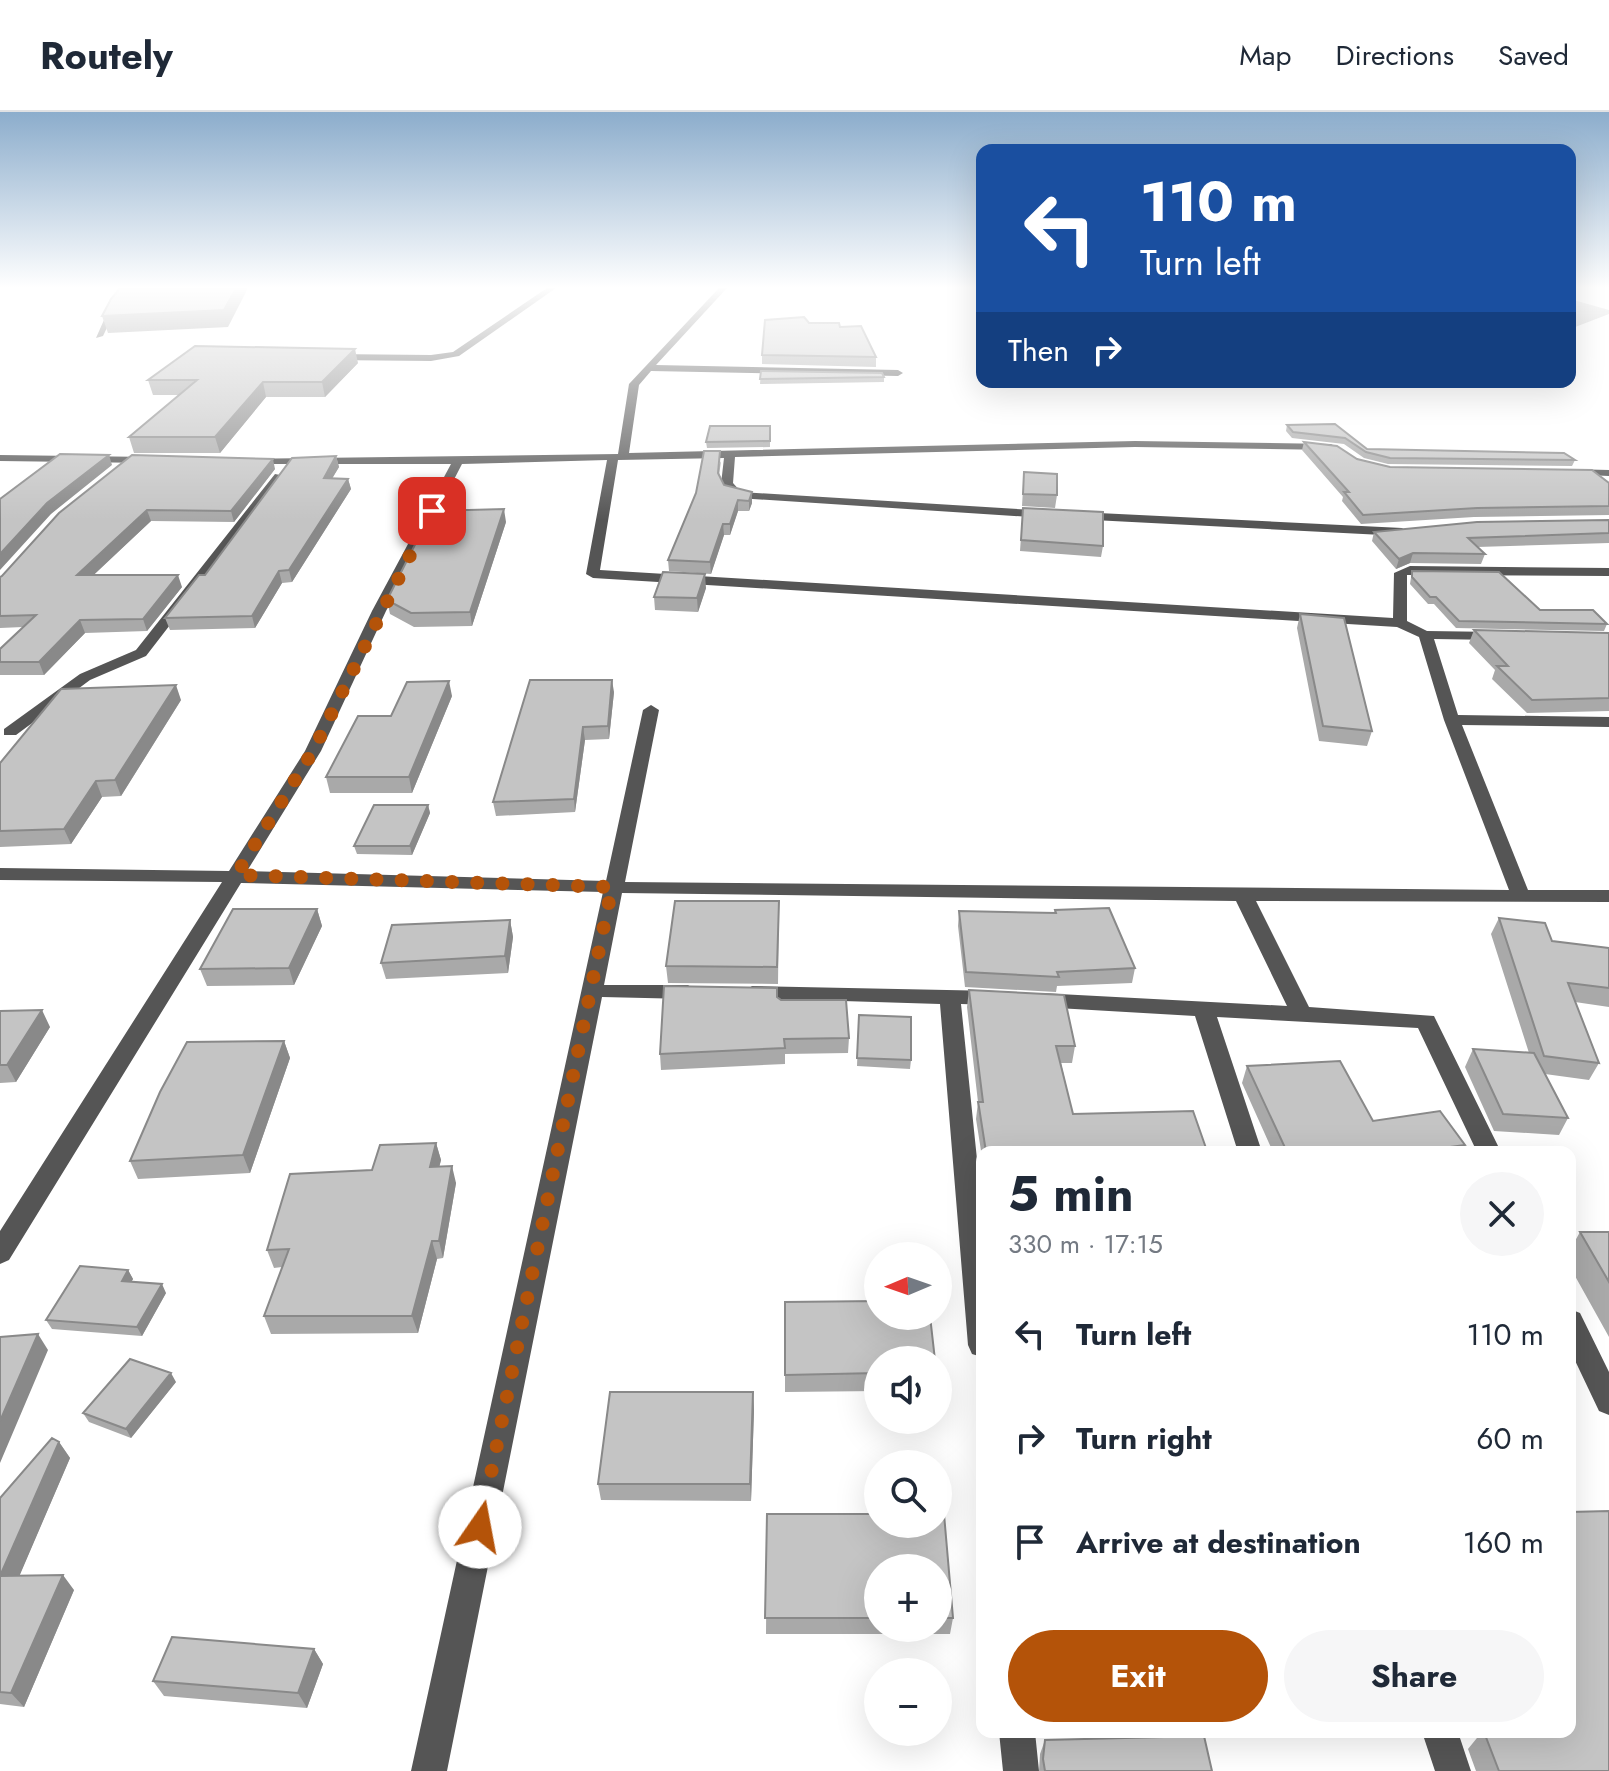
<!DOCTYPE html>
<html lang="en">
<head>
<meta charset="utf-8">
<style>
  body { margin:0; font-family:Jost,sans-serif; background:#f6f6f7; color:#1f2937; height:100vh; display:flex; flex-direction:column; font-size:30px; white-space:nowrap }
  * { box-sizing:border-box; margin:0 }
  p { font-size:26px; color:#747a83 }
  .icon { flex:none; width:44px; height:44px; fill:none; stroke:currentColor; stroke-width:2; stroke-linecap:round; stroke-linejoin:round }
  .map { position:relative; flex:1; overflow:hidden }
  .side { position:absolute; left:976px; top:1034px; width:600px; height:592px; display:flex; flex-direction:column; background:#fff; border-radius:16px; box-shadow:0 8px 32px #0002 }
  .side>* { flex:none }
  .hud { position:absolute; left:976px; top:32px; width:600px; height:244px; border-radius:16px; box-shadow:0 8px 32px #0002; background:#1a4fa0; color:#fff; overflow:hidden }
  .needle { width:52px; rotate:268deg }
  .tools { position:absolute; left:864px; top:1130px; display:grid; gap:16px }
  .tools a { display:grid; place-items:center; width:88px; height:88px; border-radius:50%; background:#fff; box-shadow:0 8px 32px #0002; font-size:40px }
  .pin { position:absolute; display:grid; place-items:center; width:68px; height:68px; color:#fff; margin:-34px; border-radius:16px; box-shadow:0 4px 12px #0006 }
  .me { position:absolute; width:88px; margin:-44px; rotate:12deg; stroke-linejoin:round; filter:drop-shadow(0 0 6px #0008) }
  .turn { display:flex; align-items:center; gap:28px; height:168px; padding:0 32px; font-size:36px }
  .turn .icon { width:104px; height:104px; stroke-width:2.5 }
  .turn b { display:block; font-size:56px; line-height:68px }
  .then { display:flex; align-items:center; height:76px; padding:0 32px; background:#0003; gap:16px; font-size:30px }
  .round { display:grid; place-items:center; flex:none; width:84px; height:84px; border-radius:42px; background:#f6f6f7 }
  .headline { display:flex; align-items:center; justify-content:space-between; height:136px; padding:0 32px }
  h1 { font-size:48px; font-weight:700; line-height:60px }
  .cta { display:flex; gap:16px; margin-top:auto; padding:16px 32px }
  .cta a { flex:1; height:92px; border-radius:48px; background:#b45309; color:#fff; font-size:32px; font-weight:700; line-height:92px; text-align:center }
  .cta a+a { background:#f6f6f7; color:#1f2937 }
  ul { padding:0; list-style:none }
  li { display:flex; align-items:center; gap:24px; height:104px; padding:0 32px }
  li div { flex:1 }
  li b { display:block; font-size:30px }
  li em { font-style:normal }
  header { display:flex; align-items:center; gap:48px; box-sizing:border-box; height:112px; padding:0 40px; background:#fff; border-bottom:2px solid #e0e1e3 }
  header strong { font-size:38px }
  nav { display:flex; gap:44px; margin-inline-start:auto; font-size:28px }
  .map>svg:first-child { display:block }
</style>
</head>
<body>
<header>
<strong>Routely</strong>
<nav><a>Map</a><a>Directions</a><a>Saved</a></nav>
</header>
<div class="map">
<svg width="1609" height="1659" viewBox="0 0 1609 1659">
  <rect width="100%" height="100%" fill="#fff"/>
  <path fill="#a3a3a3" d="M 1570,187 L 1609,198 L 1609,202 L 1570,217 Z"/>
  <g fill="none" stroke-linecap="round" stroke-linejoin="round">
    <path fill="#555" fill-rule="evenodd" d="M 118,176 L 126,176 L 103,224 L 96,226 Z
      M 547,176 L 556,176 L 459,244 L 431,249 L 330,248 L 326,245 L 330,242 L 431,243 L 453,240 Z
      M 719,176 L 727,176 L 656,253 L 898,258 L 903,261 L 898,264 L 651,259 L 639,273 L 629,341 L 1135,329 L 1331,332 L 1336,335 L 1331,338 L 1135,335 L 735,345 L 733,371 L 741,380 L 1050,399 L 1050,405 L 1046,406 L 738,386 L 721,372 L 724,346 L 618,348 L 600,458 L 1393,506 L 1394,461 L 1410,454 L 1609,456 L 1609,464 L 1407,463 L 1407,509 L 1427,519 L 1497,520 L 1504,524 L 1497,528 L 1434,527 L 1458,603 L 1609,605 L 1609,615 L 1462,613 L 1528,778 L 1609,778 L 1609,790 L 1256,789 L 1309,895 L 1434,904 L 1501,1040 L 1477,1040 L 1418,916 L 1217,905 L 1262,1040 L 1238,1040 L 1195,904 L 1040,895 L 1029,888 L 1040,881 L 1287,894 L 1236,789 L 622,781 L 604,873 L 688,873 L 698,880 L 688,887 L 602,885 L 447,1659 L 411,1659 L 603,780 L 241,771 L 9,1148 L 0,1152 L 0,1119 L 222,770 L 0,768 L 0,756 L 229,759 L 305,639 L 372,499 L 451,352 L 247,352 L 243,351 L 243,347 L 618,342 L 629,272 ZM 607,348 L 586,462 L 593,466 L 1397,515 L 1419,525 L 1444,608 L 1509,778 L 625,770 L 659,598 L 651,593 L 643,598 L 606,769 L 247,759 L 321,639 L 386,499 L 462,352 Z
      M 0,343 L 151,345 L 156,348 L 151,351 L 0,349 Z
      M 1569,357 L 1609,358 L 1609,364 L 1565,362 L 1563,360 Z
      M 275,362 L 285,364 L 146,544 L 90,568 L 16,623 L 4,623 L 4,617 L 80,562 L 136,538 Z
      M 1078,400 L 1402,416 L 1408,420 L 1402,424 L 1074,407 L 1072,404 Z
      M 752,874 L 996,879 L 1007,886 L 996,893 L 961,892 L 982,1096 L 982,1245 L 972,1242 L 968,1233 L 940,892 L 745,886 L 742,881 Z
      M 1570,1197 L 1580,1201 L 1609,1260 L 1609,1303 L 1599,1299 L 1570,1238 Z
      M 999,1620 L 1035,1620 L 1039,1659 L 1003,1659 Z
      M 1422,1620 L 1458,1620 L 1471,1659 L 1435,1659 Z"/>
  </g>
  <path fill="#a9a9a9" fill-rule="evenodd" d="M 809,211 L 840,215 L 876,245 L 876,255 L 762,252 L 762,243 Z
    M 358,251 L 325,285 L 266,285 L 220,341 L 134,341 L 129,325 L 179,283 L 153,283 L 148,268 Z
    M 761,259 L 884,265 L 884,270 L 760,272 Z
    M 1335,312 L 1367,337 L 1575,348 L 1572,354 L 1388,352 L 1364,346 L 1344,332 L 1292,326 L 1286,319 L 1287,313 Z
    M 770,314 L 770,335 L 707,336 L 706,330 Z
    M 1304,330 L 1357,347 L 1390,355 L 1609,371 L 1609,403 L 1474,405 L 1361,412 L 1342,389 L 1343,385 L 1302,338 Z
    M 336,344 L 339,355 L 332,366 L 348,367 L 351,377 L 292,470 L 282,471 L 255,516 L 170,518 L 165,506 L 205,463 Z
    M 721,349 L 719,364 L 724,373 L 752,380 L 752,391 L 749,399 L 738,399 L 730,423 L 724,423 L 711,462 L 669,459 L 668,448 Z
    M 275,357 L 234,410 L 151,409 L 93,463 L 182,475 L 147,519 L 85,521 L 44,563 L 0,563 L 0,537 L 23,515 L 0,516 L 0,465 L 2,464 L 59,401 Z
    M 1024,360 L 1057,383 L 1055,396 L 1022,394 Z
    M 1023,396 L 1103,434 L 1101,445 L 1020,439 Z
    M 1609,408 L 1609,431 L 1477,435 L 1485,442 L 1481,452 L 1410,451 L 1396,457 L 1372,429 L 1374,420 Z
    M 506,410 L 472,514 L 414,515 L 390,502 L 387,488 Z
    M 1412,459 L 1540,498 L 1607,512 L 1604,519 L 1456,516 L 1434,492 L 1428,492 L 1410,472 Z
    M 706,476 L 698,500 L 655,498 L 654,485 Z
    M 1300,502 L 1372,619 L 1367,634 L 1319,629 L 1297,516 Z
    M 1474,518 L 1609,521 L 1609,599 L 1527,601 L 1492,567 L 1495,558 L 1469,531 Z
    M 614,580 L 609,627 L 585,628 L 575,700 L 496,704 L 493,690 Z
    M 452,584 L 412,681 L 330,681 L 326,665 L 391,604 Z
    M 181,588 L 121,684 L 102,685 L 71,732 L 0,735 L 0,651 Z
    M 428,693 L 430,701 L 412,743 L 357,742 L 354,734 Z
    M 779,789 L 778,872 L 668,871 L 666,854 Z
    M 317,797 L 322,814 L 294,873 L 207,874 L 200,857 Z
    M 1055,798 L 1135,856 L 1132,871 L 1057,874 L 1056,880 L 965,875 L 958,814 L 959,799 L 1054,801 Z
    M 1499,806 L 1552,829 L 1609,836 L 1609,895 L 1575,890 L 1599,951 L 1589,968 L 1545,962 L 1568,1006 L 1559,1023 L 1494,1019 L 1465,955 L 1473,937 L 1529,941 L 1491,822 Z
    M 510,808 L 513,825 L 508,861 L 386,867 L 381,851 Z
    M 969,878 L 1075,934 L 1072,951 L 1061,951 L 1073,1002 L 1207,1039 L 1206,1040 L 982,1040 L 982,1045 L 976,1007 L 978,990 L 967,895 Z
    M 777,885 L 849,926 L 848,941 L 785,942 L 785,952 L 661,958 L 660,942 Z
    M 0,899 L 50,915 L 16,970 L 0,971 Z
    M 859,903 L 911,948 L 910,957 L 857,954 Z
    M 284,929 L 290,946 L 250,1061 L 138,1067 L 130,1049 Z
    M 1247,954 L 1373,1009 L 1465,1033 L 1462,1040 L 1273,1040 L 1242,971 Z
    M 436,1031 L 441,1048 L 439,1055 L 456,1071 L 443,1146 L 437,1147 L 418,1221 L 271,1222 L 264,1204 L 282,1155 L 274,1156 L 267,1138 L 372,1058 Z
    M 1580,1120 L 1609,1120 L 1609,1225 L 1570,1155 L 1570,1138 Z
    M 128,1158 L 133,1167 L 131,1170 L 166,1181 L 142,1224 L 52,1217 L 46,1208 Z
    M 785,1190 L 878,1248 L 878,1279 L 785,1280 Z
    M 176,1270 L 131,1326 L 89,1310 L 83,1301 Z
    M 753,1280 L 754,1298 L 751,1389 L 601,1388 L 598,1372 Z
    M 59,1330 L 70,1346 L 19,1464 L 74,1478 L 24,1595 L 0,1592 L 0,1386 Z
    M 1570,1400 L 1609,1659 L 1476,1659 L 1468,1637 L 1481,1621 L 1480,1620 L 1570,1620 Z
    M 767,1402 L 878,1402 L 878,1412 L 938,1412 L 938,1402 L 944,1402 L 953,1506 L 950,1522 L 766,1522 ZM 878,1456 L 938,1456 L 938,1516 L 878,1516 Z
    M 314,1537 L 323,1552 L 307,1596 L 164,1584 L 153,1569 Z
    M 1045,1628 L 1212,1659 L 1039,1659 L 1040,1642 Z"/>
  <path fill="#898989" d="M 236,176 L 248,176 L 228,215 L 108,221 L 102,204 Z
    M 355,237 L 358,251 L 325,285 L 322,270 Z
    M 263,270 L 266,285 L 220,341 L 215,325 Z
    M 109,343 L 112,353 L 51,402 L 0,458 L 0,442 L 47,391 Z
    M 336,344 L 339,355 L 326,377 L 324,366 Z
    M 273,347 L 275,357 L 234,410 L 231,399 Z
    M 348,367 L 351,377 L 292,470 L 289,458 Z
    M 752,380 L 752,391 L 749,399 L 749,389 Z
    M 738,388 L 738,399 L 730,423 L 730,412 Z
    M 504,397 L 506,410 L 472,514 L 470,500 Z
    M 147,398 L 151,409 L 81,475 L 77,463 Z
    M 723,412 L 724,423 L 711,462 L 710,450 Z
    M 1413,441 L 1410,451 L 1396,457 L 1399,447 Z
    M 279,459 L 282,471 L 255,516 L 252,504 Z
    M 705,462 L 706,476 L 698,500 L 697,486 Z
    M 178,463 L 182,475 L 147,519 L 143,507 Z
    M 80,508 L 85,521 L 44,563 L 39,550 Z
    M 612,568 L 614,580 L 609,627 L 608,614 Z
    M 449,569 L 452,584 L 412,681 L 409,665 Z
    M 176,573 L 181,588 L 121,684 L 115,668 Z
    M 583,615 L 585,628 L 575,700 L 574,687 Z
    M 96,669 L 102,685 L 71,732 L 64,717 Z
    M 428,693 L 430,701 L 412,743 L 410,734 Z
    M 317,797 L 322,814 L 294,873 L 289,856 Z
    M 510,808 L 513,825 L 508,861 L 505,844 Z
    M 42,898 L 50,915 L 16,970 L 7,953 Z
    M 284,929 L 290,946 L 250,1061 L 243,1043 Z
    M 436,1031 L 441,1048 L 435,1072 L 430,1055 Z
    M 452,1054 L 456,1071 L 443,1146 L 439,1129 Z
    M 432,1129 L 437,1147 L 418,1221 L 412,1204 Z
    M 128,1158 L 133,1167 L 127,1178 L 122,1169 Z
    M 162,1172 L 166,1181 L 142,1224 L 137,1215 Z
    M 38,1222 L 48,1238 L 0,1351 L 0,1309 Z
    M 171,1261 L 176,1270 L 131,1326 L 126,1317 Z
    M 753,1280 L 754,1298 L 751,1389 L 750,1372 Z
    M 59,1330 L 70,1346 L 13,1479 L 0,1464 Z
    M 63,1463 L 74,1478 L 24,1595 L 11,1581 Z
    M 314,1537 L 323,1552 L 307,1596 L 298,1581 Z"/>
  <path fill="#c4c4c4" stroke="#898989" stroke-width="2" d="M 120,176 L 236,176 L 224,198 L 102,204 L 111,187 Z
    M 804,205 L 809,211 L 839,211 L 840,215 L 861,214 L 876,245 L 762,243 L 765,208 Z
    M 195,234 L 355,237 L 322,270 L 263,270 L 215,325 L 129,325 L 197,268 L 148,268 Z
    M 761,259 L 882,261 L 884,265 L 760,267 Z
    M 1335,312 L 1367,337 L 1564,341 L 1575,348 L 1390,346 L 1366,340 L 1345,326 L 1293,320 L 1287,313 Z
    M 710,314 L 770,314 L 770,329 L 706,330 Z
    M 1304,330 L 1337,334 L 1357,347 L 1390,355 L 1592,358 L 1609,371 L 1609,394 L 1477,396 L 1363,403 L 1344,380 L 1349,380 Z
    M 704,339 L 720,339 L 718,361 L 724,373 L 752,380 L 749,389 L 738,388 L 730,412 L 723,412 L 710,450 L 668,448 L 696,381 Z
    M 60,342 L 109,343 L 47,391 L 0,442 L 0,387 Z
    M 132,343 L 273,347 L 231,399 L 147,398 L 77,463 L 178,463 L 143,507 L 80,508 L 39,550 L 0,550 L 0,537 L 36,503 L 0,504 L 0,465 L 2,464 L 59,401 Z
    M 336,344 L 324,366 L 348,367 L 289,458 L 279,459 L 252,504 L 165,506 L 199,463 L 205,463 L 292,346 Z
    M 1024,360 L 1057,362 L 1057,383 L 1023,382 Z
    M 1023,396 L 1103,400 L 1103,434 L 1021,428 Z
    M 504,397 L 470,500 L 411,501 L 387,488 L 432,399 Z
    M 1609,408 L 1609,421 L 1468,426 L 1485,442 L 1413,441 L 1399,447 L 1374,420 L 1477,410 Z
    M 1412,459 L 1499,460 L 1540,498 L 1593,498 L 1607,512 L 1459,509 L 1436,485 L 1430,485 L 1412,465 Z
    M 663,460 L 705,462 L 697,486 L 654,485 Z
    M 1300,502 L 1344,506 L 1372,619 L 1323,614 Z
    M 1474,518 L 1609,521 L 1609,586 L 1532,588 L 1497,554 L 1508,554 Z
    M 530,568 L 612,568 L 608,614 L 583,615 L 574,687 L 493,690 Z
    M 449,569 L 409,665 L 326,665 L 358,604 L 391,604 L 407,570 Z
    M 176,573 L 115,668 L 96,669 L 64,717 L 0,719 L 0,651 L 61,577 Z
    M 374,693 L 428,693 L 410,734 L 354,734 Z
    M 675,789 L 779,789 L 777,855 L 666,854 Z
    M 1109,796 L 1135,856 L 1057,860 L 1059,865 L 966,860 L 959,799 L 1056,801 L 1055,798 Z
    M 233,797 L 317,797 L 289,856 L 200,857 Z
    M 1499,806 L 1545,811 L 1552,829 L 1609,836 L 1609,876 L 1568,871 L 1599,951 L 1544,944 Z
    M 510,808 L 505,844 L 381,851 L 392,813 Z
    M 664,874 L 777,876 L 777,885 L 781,888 L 846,888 L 849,926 L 784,927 L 785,936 L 660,942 Z
    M 969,878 L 1064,883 L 1075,934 L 1056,934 L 1073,1002 L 1193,999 L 1207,1039 L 1167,1040 L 986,1040 L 979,995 L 978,990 L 983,990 Z
    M 42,898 L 7,953 L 0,953 L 0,899 Z
    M 859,903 L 911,905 L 911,948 L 857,946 Z
    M 284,929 L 243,1043 L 130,1049 L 160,980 L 187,930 Z
    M 1473,937 L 1534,941 L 1568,1006 L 1503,1002 Z
    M 1340,949 L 1373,1009 L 1440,999 L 1465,1033 L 1413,1040 L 1287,1040 L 1247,954 Z
    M 436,1031 L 430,1055 L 452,1054 L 439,1129 L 432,1129 L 412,1204 L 264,1204 L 289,1137 L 267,1138 L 290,1062 L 372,1058 L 380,1033 Z
    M 1580,1120 L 1609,1120 L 1609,1170 Z
    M 80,1154 L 128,1158 L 122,1169 L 162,1172 L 137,1215 L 46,1208 Z
    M 878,1189 L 878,1204 L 930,1204 L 935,1248 L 878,1248 L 878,1261 L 785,1263 L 785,1190 Z
    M 38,1222 L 0,1309 L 0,1225 Z
    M 130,1247 L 171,1261 L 126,1317 L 83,1301 Z
    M 610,1280 L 753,1280 L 750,1372 L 598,1372 Z
    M 52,1326 L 59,1330 L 0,1464 L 63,1463 L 11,1581 L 0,1580 L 0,1386 Z
    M 1609,1399 L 1609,1659 L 1499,1659 L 1484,1620 L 1570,1620 L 1570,1519 L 1573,1519 L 1570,1513 L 1570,1400 Z
    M 767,1402 L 878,1402 L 878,1412 L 938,1412 L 938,1402 L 944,1402 L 953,1506 L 938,1506 L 938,1456 L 878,1456 L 878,1506 L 765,1506 Z
    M 172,1525 L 314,1537 L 298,1581 L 153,1569 Z
    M 1204,1624 L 1212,1659 L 1045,1659 L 1043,1647 L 1045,1628 Z"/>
  <linearGradient id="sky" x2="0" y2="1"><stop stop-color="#8cadcc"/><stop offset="0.43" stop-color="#fff"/><stop offset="1" stop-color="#fff" stop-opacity="0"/></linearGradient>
  <rect width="1609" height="408" fill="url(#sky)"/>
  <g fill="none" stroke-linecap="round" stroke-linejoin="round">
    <path stroke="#b45309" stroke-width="14" stroke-dasharray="0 25.2" d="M 432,399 L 313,639 L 236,763 L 612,775 L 480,1415"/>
  </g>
</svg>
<div class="tools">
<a><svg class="needle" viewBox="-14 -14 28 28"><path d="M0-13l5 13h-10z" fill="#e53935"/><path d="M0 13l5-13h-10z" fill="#747a83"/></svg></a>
<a><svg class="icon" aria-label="sound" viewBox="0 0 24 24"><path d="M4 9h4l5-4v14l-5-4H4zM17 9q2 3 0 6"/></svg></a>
<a><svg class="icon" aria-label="search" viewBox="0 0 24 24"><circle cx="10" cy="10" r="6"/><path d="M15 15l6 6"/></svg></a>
<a>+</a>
<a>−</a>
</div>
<div class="pin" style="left:432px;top:399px;background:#d93025"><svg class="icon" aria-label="arrive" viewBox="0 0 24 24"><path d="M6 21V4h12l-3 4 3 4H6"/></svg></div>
<svg class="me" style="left:480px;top:1415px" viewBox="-20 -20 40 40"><circle r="19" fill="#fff"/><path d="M0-13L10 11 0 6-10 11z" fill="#b45309"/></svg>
<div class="hud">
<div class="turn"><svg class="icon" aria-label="left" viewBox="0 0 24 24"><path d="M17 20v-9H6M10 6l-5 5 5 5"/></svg><div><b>110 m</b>Turn left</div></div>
<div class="then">Then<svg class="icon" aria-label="right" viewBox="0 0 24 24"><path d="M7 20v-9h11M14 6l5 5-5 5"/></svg></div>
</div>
<section class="side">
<div class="headline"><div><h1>5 min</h1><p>330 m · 17:15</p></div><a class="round"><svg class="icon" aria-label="close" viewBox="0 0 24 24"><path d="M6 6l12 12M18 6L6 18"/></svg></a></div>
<ul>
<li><svg class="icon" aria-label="left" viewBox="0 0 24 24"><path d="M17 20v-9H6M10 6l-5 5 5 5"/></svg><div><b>Turn left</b></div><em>110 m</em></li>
<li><svg class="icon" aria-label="right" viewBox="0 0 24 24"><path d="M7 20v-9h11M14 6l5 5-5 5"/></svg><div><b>Turn right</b></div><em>60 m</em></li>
<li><svg class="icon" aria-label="arrive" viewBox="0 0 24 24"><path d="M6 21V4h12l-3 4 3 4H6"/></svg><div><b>Arrive at destination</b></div><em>160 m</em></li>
</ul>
<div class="cta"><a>Exit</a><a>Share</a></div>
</section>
</div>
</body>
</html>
